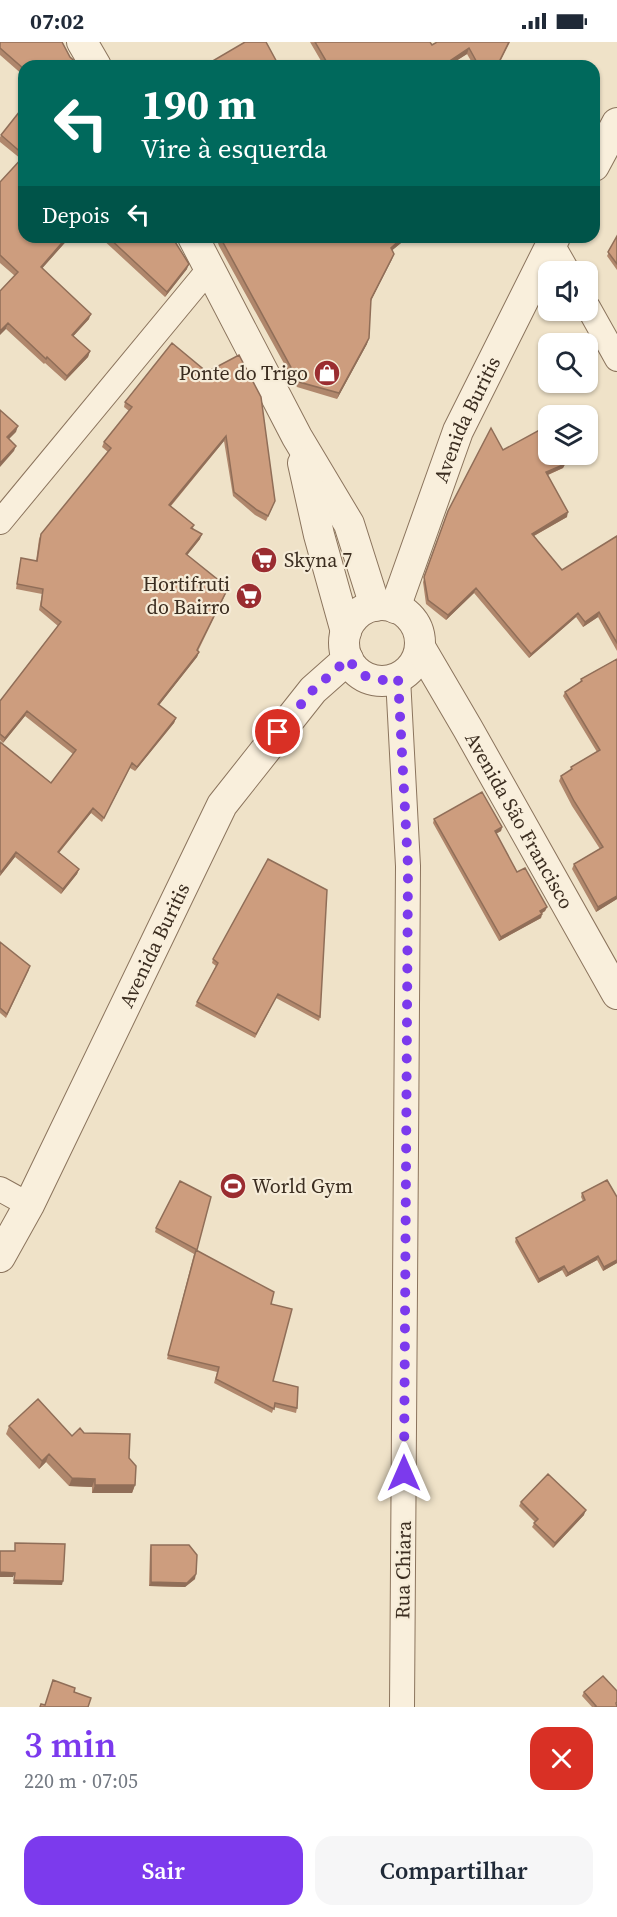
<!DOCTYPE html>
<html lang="pt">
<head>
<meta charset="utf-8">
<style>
  body { margin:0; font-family:"Source Serif 4",serif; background:#f6f6f7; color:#1f2937; height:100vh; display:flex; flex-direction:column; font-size:22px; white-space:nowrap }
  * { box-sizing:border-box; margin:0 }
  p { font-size:20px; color:#747a83 }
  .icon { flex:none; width:33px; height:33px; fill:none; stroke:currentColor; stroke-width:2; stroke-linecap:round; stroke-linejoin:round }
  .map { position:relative; height:1665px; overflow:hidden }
  .details { display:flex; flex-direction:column; background:#fff; flex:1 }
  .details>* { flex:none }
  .guide { position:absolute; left:18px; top:18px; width:582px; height:183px; border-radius:18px; box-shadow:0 2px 4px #0004; background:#00695c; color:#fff; overflow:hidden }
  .buttons { position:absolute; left:538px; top:219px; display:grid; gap:12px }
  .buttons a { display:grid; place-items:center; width:60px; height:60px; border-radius:12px; background:#fff; box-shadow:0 2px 4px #0004; font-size:30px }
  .pin { position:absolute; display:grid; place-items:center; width:51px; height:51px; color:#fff; margin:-26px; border:3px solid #fff; border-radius:50%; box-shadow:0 2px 6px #0007 }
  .me { position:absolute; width:66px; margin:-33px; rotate:0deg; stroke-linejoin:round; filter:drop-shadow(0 0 4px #0008) }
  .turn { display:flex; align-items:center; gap:21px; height:126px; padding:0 24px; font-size:27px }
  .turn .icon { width:78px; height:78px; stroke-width:2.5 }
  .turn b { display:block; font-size:42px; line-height:51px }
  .then { display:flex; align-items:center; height:57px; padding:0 24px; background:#0003; gap:12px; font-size:22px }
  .round { display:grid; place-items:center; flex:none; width:63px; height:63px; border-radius:18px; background:#f6f6f7 }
  .headline { display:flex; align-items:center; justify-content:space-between; height:102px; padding:0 24px }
  h1 { font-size:36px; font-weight:600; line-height:45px; color:#7c3aed }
  .button { display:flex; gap:12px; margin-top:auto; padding:12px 24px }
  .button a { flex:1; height:69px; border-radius:18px; background:#7c3aed; color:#fff; font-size:24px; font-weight:600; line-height:69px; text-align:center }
  .button a+a { background:#f6f6f7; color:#1f2937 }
  .status { display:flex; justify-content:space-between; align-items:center; height:42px; padding:0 30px; background:#fff; direction:ltr }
  .status svg { height:16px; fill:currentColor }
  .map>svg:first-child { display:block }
</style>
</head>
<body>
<div class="status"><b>07:02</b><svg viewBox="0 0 49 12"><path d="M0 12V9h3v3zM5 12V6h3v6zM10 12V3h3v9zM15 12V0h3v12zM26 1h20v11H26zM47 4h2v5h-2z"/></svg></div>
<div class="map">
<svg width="617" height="1665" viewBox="0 0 617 1665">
  <rect width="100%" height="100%" fill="#efe2c8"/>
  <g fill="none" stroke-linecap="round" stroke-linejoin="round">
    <defs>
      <path id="minor" d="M 552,202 L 568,230
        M 588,265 L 617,317
        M 0,480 L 210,226
        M 398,636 L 408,824 L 402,1665
        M 0,1147 L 29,1163"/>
      <g id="tertiary">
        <path d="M 82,0 L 96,24"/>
        <path d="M 594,124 L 617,81"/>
        <path d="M 193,195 L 297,395 L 349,482 L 375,564"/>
        <path d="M 303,421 L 319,493 L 346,590"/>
        <circle cx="382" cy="601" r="38"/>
        <path id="s1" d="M 395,566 L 458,389 L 555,195"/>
        <path id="s2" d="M 420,605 L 468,687 L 617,952"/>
        <path id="s3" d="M 0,1215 L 29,1163 L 222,763 L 313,648 L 348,617"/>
      </g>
    </defs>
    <use href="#minor" stroke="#8b745d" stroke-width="26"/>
    <use href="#tertiary" stroke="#8b745d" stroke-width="32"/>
    <use href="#minor" stroke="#f9efdc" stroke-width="24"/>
    <use href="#tertiary" stroke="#f9efdc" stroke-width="30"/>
  </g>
  <path fill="#b0876c" d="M 0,0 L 24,24 L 24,34 L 0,13 Z
    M 310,0 L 430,0 L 432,3 L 510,0 L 498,24 L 474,24 L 467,12 L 448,24 L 324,24 Z
    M 24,64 L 24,195 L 70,195 L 42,226 L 89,277 L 73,294 L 90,309 L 88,315 L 65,339 L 45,321 L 44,322 L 6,287 L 15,234 L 0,221 L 0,140 L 21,117 L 0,100 L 0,95 Z
    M 617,194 L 617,228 L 607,214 Z
    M 100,195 L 172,195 L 187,227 L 165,255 Z
    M 216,195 L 404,195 L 401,201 L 392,208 L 392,217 L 371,259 L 367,302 L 337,357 L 297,345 L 219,204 Z
    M 172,301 L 273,464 L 266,479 L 255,473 L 233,454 L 224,399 L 171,464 L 194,483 L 193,486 L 200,497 L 187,513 L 227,549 L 198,609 L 199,610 L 197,615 L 159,663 L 176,676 L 174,681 L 135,729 L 130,726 L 102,780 L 91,771 L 59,811 L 79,827 L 77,832 L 61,852 L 15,815 L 0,834 L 0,700 L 51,741 L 73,712 L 25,674 L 3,701 L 0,698 L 0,659 L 58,584 L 39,568 L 42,552 L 16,547 L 20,521 L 21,516 L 36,519 L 39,497 L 41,492 L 108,410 L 102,405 L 104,400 L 129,369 L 124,365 L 125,360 Z
    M 549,312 L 549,323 L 545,320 Z
    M 503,408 L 565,422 L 563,426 L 548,433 L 567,475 L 534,494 L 562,528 L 617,494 L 617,609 L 598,575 L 583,585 L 576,575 L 529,616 L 474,551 L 446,578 L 426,562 L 423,540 L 448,469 Z
    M 617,617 L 617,857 L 596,870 L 572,827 L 574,822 L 600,807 L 572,764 L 559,739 L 561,734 L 570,729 L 571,725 L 597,710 L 563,654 L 565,650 L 580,640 L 581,637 Z
    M 434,777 L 502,785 L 501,789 L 496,792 L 517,830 L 547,865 L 545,869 L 542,871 L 541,876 L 499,899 L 433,781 Z
    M 0,900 L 29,928 L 6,976 L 0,971 Z
    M 213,917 L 320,975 L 319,979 L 276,956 L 255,996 L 195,964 L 216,924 L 212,921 Z
    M 582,1151 L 617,1221 L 603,1229 L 597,1218 L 566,1235 L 562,1228 L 538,1241 L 515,1200 L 516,1196 L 583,1159 L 581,1155 Z
    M 156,1186 L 197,1208 L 271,1262 L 273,1339 L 297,1366 L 296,1371 L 274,1365 L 272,1371 L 214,1341 L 217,1330 L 167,1317 L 194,1212 L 155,1190 Z
    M 9,1384 L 72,1394 L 84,1391 L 129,1416 L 135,1443 L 132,1451 L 92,1451 L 92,1445 L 69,1444 L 46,1420 L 39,1427 L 6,1392 Z
    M 521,1460 L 584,1473 L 553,1506 L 532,1485 L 535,1480 L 519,1464 Z
    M 151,1503 L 195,1537 L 185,1545 L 149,1544 L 150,1507 Z
    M 584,1650 L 617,1665 L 592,1665 L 582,1654 Z"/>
  <path fill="#906e58" d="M 469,6 L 467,12 L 448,24 L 442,24 Z
    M 67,195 L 70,195 L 39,230 L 41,225 Z
    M 403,195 L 404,195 L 401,201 L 389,211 L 391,206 Z
    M 394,212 L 392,217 L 369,262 L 371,257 Z
    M 189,222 L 187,227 L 165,255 L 167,250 Z
    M 91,272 L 89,277 L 70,298 L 72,293 Z
    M 8,281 L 6,287 L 0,293 L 0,289 Z
    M 369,296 L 367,302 L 337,357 L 339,351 Z
    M 90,309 L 88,315 L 65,339 L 67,334 Z
    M 18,384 L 16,390 L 5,401 L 7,395 Z
    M 226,394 L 224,399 L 167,468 L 169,463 Z
    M 16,404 L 14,409 L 0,425 L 0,421 Z
    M 565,422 L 563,426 L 545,434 L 546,430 Z
    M 568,470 L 567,475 L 530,496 L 532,492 Z
    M 202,492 L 200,497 L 184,517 L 186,512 Z
    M 476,546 L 474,551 L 446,578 L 448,573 Z
    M 599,570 L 598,575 L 583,585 L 585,580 Z
    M 578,571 L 576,575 L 529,616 L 531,612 Z
    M 199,610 L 197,615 L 156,667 L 158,662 Z
    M 27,669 L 25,674 L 3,701 L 5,696 Z
    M 176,676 L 174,681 L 135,729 L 137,725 Z
    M 93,766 L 91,771 L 56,814 L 58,810 Z
    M 502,785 L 501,789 L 493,793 L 495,789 Z
    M 16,810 L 15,815 L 0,834 L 1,830 Z
    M 79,827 L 77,832 L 61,852 L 63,847 Z
    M 617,854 L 617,857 L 596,870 L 598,865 Z
    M 547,865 L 545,869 L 539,873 L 540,869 Z
    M 542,872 L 541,876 L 499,899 L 501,895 Z
    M 598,1214 L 597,1218 L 566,1235 L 568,1231 Z
    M 617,1218 L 617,1221 L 603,1229 L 604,1225 Z
    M 564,1224 L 562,1228 L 538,1241 L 539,1237 Z
    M 49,1412 L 46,1420 L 39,1427 L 42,1419 Z
    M 72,1436 L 95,1437 L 92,1445 L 69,1444 Z
    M 95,1443 L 135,1443 L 132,1451 L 92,1451 Z
    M 586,1468 L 584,1473 L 553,1506 L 555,1501 Z
    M 0,1530 L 15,1531 L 13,1535 L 0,1535 Z
    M 196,1532 L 195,1537 L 185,1545 L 149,1544 L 151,1540 Z
    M 14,1538 L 63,1539 L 62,1543 L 13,1542 Z"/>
  <path fill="#cd9d7e" stroke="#906e58" stroke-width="1.5" d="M 0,0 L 62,0 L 70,15 L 80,24 L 24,24 L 24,27 L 0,6 Z
    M 245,0 L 266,0 L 279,24 L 204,24 Z
    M 315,0 L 430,0 L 432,3 L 437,0 L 509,0 L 497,24 L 479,24 L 469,6 L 442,24 L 329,24 Z
    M 24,64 L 24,113 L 1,93 Z
    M 24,114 L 24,195 L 67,195 L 41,225 L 91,272 L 72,293 L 90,309 L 67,334 L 47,315 L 46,317 L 8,281 L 0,289 L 0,249 L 18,230 L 0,213 L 0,140 Z
    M 617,194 L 617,222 L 608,210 Z
    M 108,195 L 172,195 L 189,222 L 167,250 Z
    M 220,195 L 403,195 L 391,206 L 394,212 L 371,257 L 369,296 L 339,351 L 299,340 Z
    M 558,297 L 565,302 L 555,302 Z
    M 172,301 L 207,330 L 239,313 L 261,355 L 275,459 L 268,474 L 257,468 L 234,450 L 226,394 L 169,463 L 194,483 L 191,486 L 202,492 L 186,512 L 221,540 L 229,544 L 197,608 L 199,610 L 158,662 L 176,676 L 137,725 L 132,721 L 104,776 L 93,766 L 58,810 L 79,827 L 63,847 L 16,810 L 1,830 L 0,829 L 0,700 L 51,741 L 76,708 L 27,669 L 5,696 L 0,692 L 0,659 L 61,580 L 41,564 L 43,547 L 17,542 L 21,516 L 37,519 L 41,492 L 111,406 L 104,400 L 132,365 L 125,360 Z
    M 0,368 L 18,384 L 7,395 L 16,404 L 0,421 Z
    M 545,385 L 549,393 L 549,412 L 560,412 L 565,422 L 546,430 L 568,470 L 532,492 L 562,528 L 617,494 L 617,601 L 599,570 L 585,580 L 578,571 L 531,612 L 476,546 L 448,573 L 428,558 L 424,535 L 448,469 L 491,386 L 503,408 Z
    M 617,617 L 617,854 L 598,865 L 574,822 L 603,805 L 574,759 L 561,734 L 572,727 L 571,725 L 600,708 L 565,650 L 582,639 L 581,637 Z
    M 482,750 L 502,785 L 495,789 L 517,830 L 525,826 L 547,865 L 540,869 L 542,872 L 501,895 L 434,777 Z
    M 268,817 L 327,848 L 320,975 L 278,952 L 256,992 L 197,960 L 218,921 L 213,917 Z
    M 0,900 L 30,924 L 7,972 L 0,966 Z
    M 607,1138 L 617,1155 L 617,1218 L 604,1225 L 598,1214 L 568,1231 L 564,1224 L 539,1237 L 516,1196 L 585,1158 L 582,1151 Z
    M 180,1139 L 211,1155 L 197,1208 L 156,1186 Z
    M 196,1208 L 274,1250 L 271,1262 L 292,1267 L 273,1339 L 298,1345 L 297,1366 L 275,1361 L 274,1367 L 216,1337 L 219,1325 L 168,1313 Z
    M 38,1357 L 72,1394 L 80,1386 L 84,1391 L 130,1392 L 129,1416 L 136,1424 L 135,1443 L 95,1443 L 95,1437 L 72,1436 L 49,1412 L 42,1419 L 9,1384 Z
    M 548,1432 L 586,1468 L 555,1501 L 534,1481 L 538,1477 L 521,1460 Z
    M 15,1501 L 65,1502 L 63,1539 L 14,1538 L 15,1531 L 0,1530 L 0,1509 L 15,1509 Z
    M 151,1503 L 189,1503 L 197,1513 L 196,1532 L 187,1541 L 151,1540 Z
    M 603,1634 L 617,1649 L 617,1660 L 616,1661 L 617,1665 L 595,1665 L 596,1664 L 584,1650 Z
    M 53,1638 L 75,1646 L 74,1650 L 91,1656 L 88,1665 L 40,1665 L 41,1662 L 45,1663 Z"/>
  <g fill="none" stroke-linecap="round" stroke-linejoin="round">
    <path stroke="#7c3aed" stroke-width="10" stroke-dasharray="0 18" d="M 278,690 L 313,648 L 348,617 C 363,637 373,641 398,636 L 408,824 L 404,1431"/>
  </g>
  <defs>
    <symbol id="shop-disc" viewBox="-11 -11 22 22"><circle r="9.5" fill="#9a2c30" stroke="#f6ecd8"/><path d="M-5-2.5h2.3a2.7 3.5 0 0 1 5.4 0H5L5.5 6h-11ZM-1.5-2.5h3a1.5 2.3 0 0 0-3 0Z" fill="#fff"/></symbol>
    <symbol id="supermarket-disc" viewBox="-11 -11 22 22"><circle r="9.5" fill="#9a2c30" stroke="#f6ecd8"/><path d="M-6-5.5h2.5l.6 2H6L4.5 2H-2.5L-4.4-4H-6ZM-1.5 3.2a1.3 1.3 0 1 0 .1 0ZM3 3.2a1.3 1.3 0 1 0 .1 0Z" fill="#fff"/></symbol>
    <symbol id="stadium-disc" viewBox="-11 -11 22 22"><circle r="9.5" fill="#9a2c30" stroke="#f6ecd8"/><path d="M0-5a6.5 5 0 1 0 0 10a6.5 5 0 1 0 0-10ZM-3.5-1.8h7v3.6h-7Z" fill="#fff"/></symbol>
  </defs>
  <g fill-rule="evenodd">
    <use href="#shop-disc" x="312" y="316" width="30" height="30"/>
    <use href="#supermarket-disc" x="249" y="503" width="30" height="30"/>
    <use href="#supermarket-disc" x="234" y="539" width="30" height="30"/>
    <use href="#stadium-disc" x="218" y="1129" width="30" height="30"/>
  </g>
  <g text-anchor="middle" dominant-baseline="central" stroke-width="4.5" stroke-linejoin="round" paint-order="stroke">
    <g font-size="20" fill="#3b2d20" stroke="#f6ecd8" text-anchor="end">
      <text x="308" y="331">Ponte do Trigo</text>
      <text x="284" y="518" text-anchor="start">Skyna 7</text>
      <text x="230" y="542">Hortifruti<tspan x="230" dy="23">do Bairro</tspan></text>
      <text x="252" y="1144" text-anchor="start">World Gym</text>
    </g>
    <g font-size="20" fill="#3b2d20" stroke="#f6ecd8">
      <text stroke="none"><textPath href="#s1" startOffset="202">Avenida Buritis</textPath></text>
      <text stroke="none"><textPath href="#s2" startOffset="200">Avenida São Francisco</textPath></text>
      <text stroke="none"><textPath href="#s3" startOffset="348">Avenida Buritis</textPath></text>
      <text transform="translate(403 1528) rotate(-89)">Rua Chiara</text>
    </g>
  </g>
</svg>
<div class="buttons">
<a><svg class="icon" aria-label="sound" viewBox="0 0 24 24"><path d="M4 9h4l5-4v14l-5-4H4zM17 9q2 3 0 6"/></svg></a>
<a><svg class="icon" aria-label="search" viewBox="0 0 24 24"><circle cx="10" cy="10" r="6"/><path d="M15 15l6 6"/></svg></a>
<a><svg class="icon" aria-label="layers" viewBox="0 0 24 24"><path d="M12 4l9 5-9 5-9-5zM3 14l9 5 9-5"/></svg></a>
</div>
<div class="pin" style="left:278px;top:690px;background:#d93025"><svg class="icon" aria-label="arrive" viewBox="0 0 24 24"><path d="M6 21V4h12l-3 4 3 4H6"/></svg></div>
<svg class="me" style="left:404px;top:1431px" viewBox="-20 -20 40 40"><path d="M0-17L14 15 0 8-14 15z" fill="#7c3aed" stroke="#fff" stroke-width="4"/></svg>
<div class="guide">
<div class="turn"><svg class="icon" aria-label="left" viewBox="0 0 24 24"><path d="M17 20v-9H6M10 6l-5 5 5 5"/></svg><div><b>190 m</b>Vire à esquerda</div></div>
<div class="then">Depois<svg class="icon" aria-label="left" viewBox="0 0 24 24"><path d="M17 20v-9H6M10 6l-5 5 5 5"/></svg></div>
</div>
</div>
<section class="details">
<div class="headline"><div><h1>3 min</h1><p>220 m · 07:05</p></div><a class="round" style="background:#d93025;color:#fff"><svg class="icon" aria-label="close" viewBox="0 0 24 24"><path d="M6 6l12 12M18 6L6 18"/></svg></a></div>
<div class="button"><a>Sair</a><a>Compartilhar</a></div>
</section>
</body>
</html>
